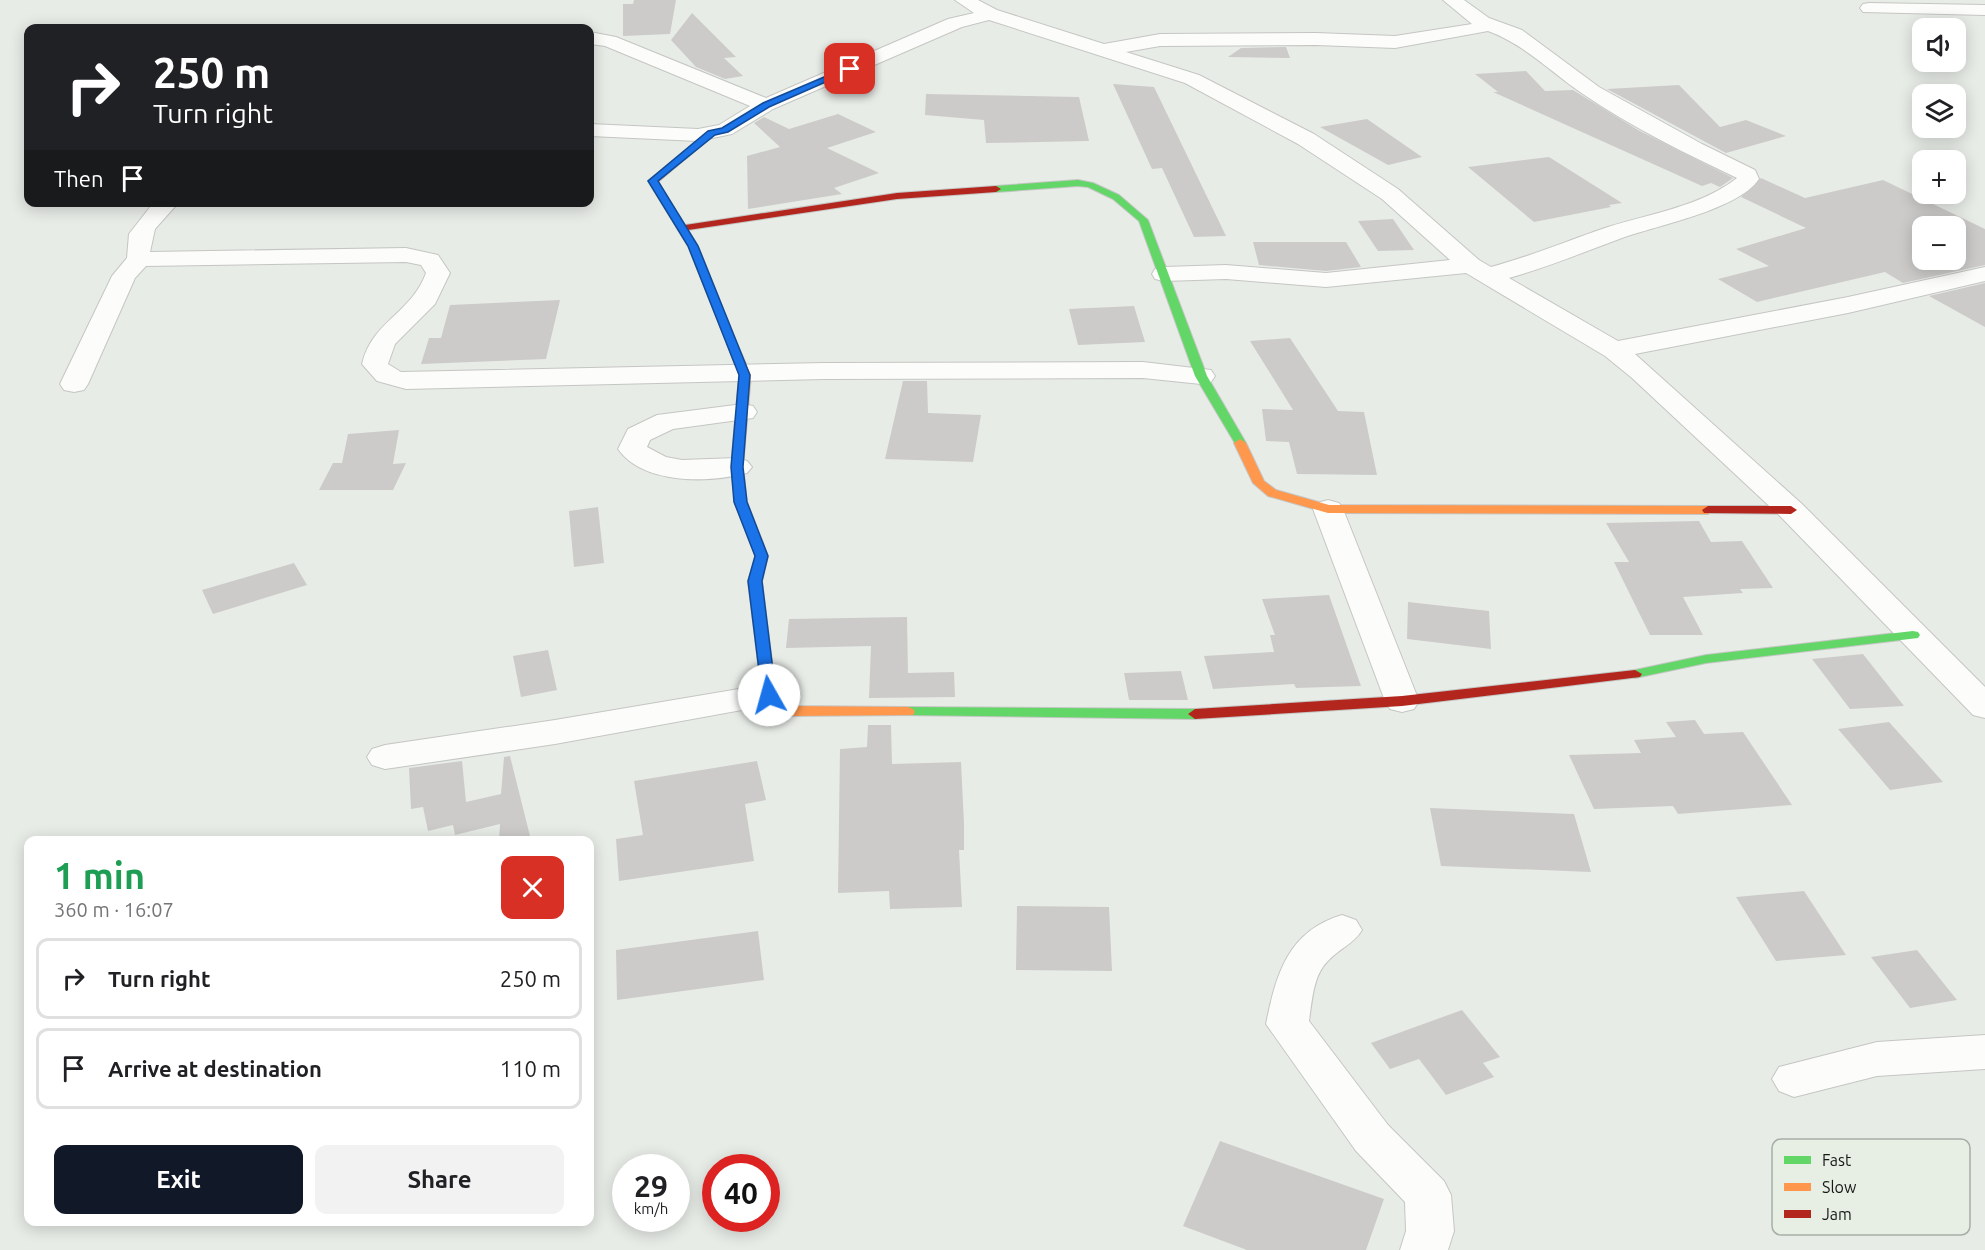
<!DOCTYPE html>
<html lang="en">
<head>
<meta charset="utf-8">
<style>
  body { margin:0; font-family:Ubuntu,sans-serif; background:#f2f2f2; color:#202124; height:100vh; display:flex; flex-direction:column; font-size:22px; white-space:nowrap }
  * { box-sizing:border-box; margin:0 }
  p { font-size:20px; color:#757577 }
  .icon { flex:none; width:33px; height:33px; fill:none; stroke:currentColor; stroke-width:2; stroke-linecap:round; stroke-linejoin:round }
  .map { position:relative; flex:1; overflow:hidden }
  .details { position:absolute; left:24px; top:836px; width:570px; height:390px; display:flex; flex-direction:column; background:#fff; border-radius:12px; box-shadow:0 3px 15px #0003 }
  .details>* { flex:none }
  .top-card { position:absolute; left:24px; top:24px; width:570px; height:183px; border-radius:12px; box-shadow:0 3px 15px #0003; background:#202124; color:#fff; overflow:hidden }
  .tools { position:absolute; left:1912px; top:18px; display:grid; gap:12px }
  .tools a { display:grid; place-items:center; width:54px; height:54px; border-radius:12px; background:#fff; box-shadow:0 3px 15px #0003; font-size:30px }
  .speed { position:absolute; left:612px; top:1154px; display:flex; gap:12px; font-size:30px; font-weight:700; text-align:center }
  .speed>* { display:grid; place-content:center; width:78px; height:78px; border-radius:50%; background:#fff; box-shadow:0 3px 15px #0003; line-height:1 }
  .speed small { font-size:15px; font-weight:400 }
  .speed .limit { border:9px solid #d22; background:#fff; color:#111 }
  .pin { position:absolute; display:grid; place-items:center; width:51px; height:51px; color:#fff; margin:-26px; border-radius:12px; box-shadow:0 3px 9px #0006 }
  .me { position:absolute; width:66px; margin:-33px; rotate:353deg; stroke-linejoin:round; filter:drop-shadow(0 0 4px #0008) }
  .turn { display:flex; align-items:center; gap:21px; height:126px; padding:0 30px; font-size:27px }
  .turn .icon { width:78px; height:78px; stroke-width:2.5 }
  .turn b { display:block; font-size:42px; line-height:51px }
  .then { display:flex; align-items:center; height:57px; padding:0 30px; background:#0003; gap:12px; font-size:22px }
  .round { display:grid; place-items:center; flex:none; width:63px; height:63px; border-radius:12px; background:#f2f2f2 }
  .headline { display:flex; align-items:center; justify-content:space-between; height:102px; padding:0 30px }
  h1 { font-size:36px; font-weight:600; line-height:45px; color:#1e9e55 }
  .cta { display:flex; gap:12px; margin-top:auto; padding:12px 30px }
  .cta a { flex:1; height:69px; border-radius:12px; background:#111827; color:#fff; font-size:24px; font-weight:600; line-height:69px; text-align:center }
  .cta a+a { background:#f2f2f2; color:#202124 }
  ul { padding:0; list-style:none }
  li { display:flex; align-items:center; gap:18px; height:81px; margin:0 12px 9px; padding:0 18px; border:3px solid #e0e0e0; border-radius:12px }
  li div { flex:1 }
  li b { display:block; font-size:22px }
  li em { font-style:normal }
  .map>svg:first-child { display:block }
</style>
</head>
<body>
<div class="map">
<svg width="1985" height="1250" viewBox="0 0 1985 1250">
  <rect width="100%" height="100%" fill="#e8ece7"/>
  <path fill="#cccbca" fill-rule="evenodd" d="M 634,0 L 676,0 L 670,34 L 623,36 L 623,4 L 633,4 Z
    M 692,13 L 736,57 L 724,58 L 743,76 L 725,79 L 696,67 L 671,40 Z
    M 1286,47 L 1290,58 L 1228,57 L 1241,48 Z
    M 1526,71 L 1545,91 L 1573,90 L 1638,130 L 1733,178 L 1720,187 L 1711,183 L 1702,186 L 1493,92 L 1498,92 L 1475,74 Z
    M 1113,84 L 1154,87 L 1226,236 L 1194,237 L 1162,168 L 1152,169 Z
    M 1679,85 L 1720,127 L 1746,120 L 1786,136 L 1726,153 L 1607,89 Z
    M 926,94 L 1079,97 L 1089,141 L 986,143 L 984,120 L 925,115 Z
    M 838,114 L 876,132 L 827,148 L 879,173 L 834,188 L 842,194 L 748,209 L 747,156 L 780,147 L 754,123 L 764,117 L 789,129 Z
    M 1367,119 L 1422,157 L 1388,165 L 1320,127 Z
    M 1549,157 L 1622,203 L 1609,205 L 1611,207 L 1534,222 L 1468,167 Z
    M 1761,178 L 1805,198 L 1883,180 L 1985,229 L 1985,265 L 1903,283 L 1885,272 L 1757,302 L 1718,279 L 1769,266 L 1736,249 L 1806,228 L 1741,197 ZM 1923,226 L 1956,226 L 1956,260 L 1923,260 Z
    M 1393,219 L 1414,250 L 1378,251 L 1358,221 Z
    M 1253,242 L 1346,242 L 1361,267 L 1326,271 L 1259,265 Z
    M 1985,283 L 1985,327 L 1929,296 Z
    M 560,300 L 546,359 L 421,364 L 429,338 L 441,338 L 450,305 Z
    M 1134,306 L 1145,342 L 1078,345 L 1069,309 Z
    M 1290,338 L 1338,411 L 1364,412 L 1377,475 L 1297,474 L 1289,442 L 1266,441 L 1262,409 L 1293,410 L 1250,341 Z
    M 903,381 L 927,381 L 928,413 L 981,415 L 973,462 L 885,459 Z
    M 399,430 L 393,464 L 406,463 L 393,490 L 319,490 L 333,463 L 342,463 L 348,434 Z
    M 598,507 L 604,563 L 574,567 L 569,511 Z
    M 1699,521 L 1711,542 L 1742,541 L 1773,588 L 1740,589 L 1743,593 L 1683,597 L 1703,635 L 1650,635 L 1614,562 L 1629,562 L 1606,523 Z
    M 294,563 L 307,585 L 213,614 L 202,590 Z
    M 1329,595 L 1361,686 L 1296,688 L 1294,684 L 1213,689 L 1204,656 L 1274,652 L 1270,635 L 1275,635 L 1262,599 Z
    M 1408,602 L 1489,611 L 1491,649 L 1407,639 Z
    M 907,617 L 908,673 L 954,672 L 955,697 L 869,698 L 871,646 L 786,648 L 789,619 Z
    M 548,650 L 557,690 L 521,697 L 513,656 Z
    M 1863,654 L 1904,706 L 1850,709 L 1812,659 Z
    M 1181,671 L 1188,700 L 1129,700 L 1124,673 Z
    M 1695,720 L 1704,734 L 1743,732 L 1792,805 L 1678,814 L 1673,806 L 1594,809 L 1569,755 L 1641,753 L 1634,740 L 1676,737 L 1666,722 Z
    M 1889,722 L 1943,782 L 1890,790 L 1838,729 Z
    M 868,725 L 891,725 L 892,764 L 961,762 L 964,824 L 964,850 L 959,850 L 962,907 L 890,909 L 889,891 L 838,893 L 840,749 L 867,747 Z
    M 510,756 L 531,840 L 499,840 L 500,824 L 455,835 L 453,825 L 428,831 L 423,807 L 411,809 L 409,768 L 462,761 L 466,802 L 501,794 L 504,757 Z
    M 757,761 L 766,800 L 745,804 L 754,861 L 619,881 L 616,839 L 643,835 L 634,781 Z
    M 1430,808 L 1574,814 L 1591,872 L 1441,866 Z
    M 1804,891 L 1846,955 L 1776,961 L 1736,897 Z
    M 1017,906 L 1109,907 L 1112,971 L 1016,970 Z
    M 758,931 L 764,980 L 617,1000 L 616,950 Z
    M 1917,950 L 1957,1000 L 1910,1008 L 1871,957 Z
    M 1462,1010 L 1500,1057 L 1483,1063 L 1494,1077 L 1446,1095 L 1419,1059 L 1390,1069 L 1371,1043 Z
    M 1220,1141 L 1384,1199 L 1366,1250 L 1247,1250 L 1183,1226 Z"/>
  <g fill="none" stroke-linecap="round" stroke-linejoin="round">
    <defs>
      <path id="street" d="M 955,0 L 978,0 L 997,10 L 1104,44 L 1160,34 L 1316,33 L 1395,36 L 1472,24 L 1443,0 L 1464,0 L 1489,18 L 1522,30 L 1599,87 L 1702,144 L 1755,170 L 1759,179 C 1738,210 1658,225 1622,238 C 1584,252 1548,267 1509,278 L 1618,341 L 1848,297 L 1985,267 L 1985,281 L 1848,313 L 1635,354 L 1802,504 L 1985,687 L 1985,718 L 1973,715 L 1780,516 L 1632,378 L 1605,356 L 1466,273 L 1326,287 L 1226,279 L 1164,281 L 1155,279 L 1152,274 L 1155,269 L 1164,267 L 1226,265 L 1326,273 L 1450,260 L 1382,199 L 1298,144 L 1185,83 L 989,20 L 962,27 L 773,109 L 732,134 L 698,141 L 590,136 L 590,124 L 698,129 L 719,125 L 750,106 L 605,46 L 590,44 L 590,32 L 616,37 L 766,98 L 948,19 L 974,13 ZM 1488,31 C 1524,44 1552,73 1583,94 C 1631,127 1685,153 1737,178 C 1702,206 1649,214 1608,227 C 1569,240 1532,256 1491,267 L 1479,260 L 1398,189 L 1314,134 L 1199,75 L 1126,52 L 1160,46 L 1316,45 L 1395,48 Z
        M 1869,3 L 1985,5 L 1985,15 L 1863,12 L 1860,8 L 1863,4 Z
        M 154,202 L 179,202 L 155,229 L 150,252 L 406,248 L 438,255 L 450,273 L 435,304 L 395,344 L 388,364 L 401,372 L 824,363 L 1143,362 L 1211,370 L 1215,376 L 1211,382 L 1201,384 L 1143,378 L 824,379 L 406,389 L 377,381 L 362,364 C 372,321 411,314 426,273 L 421,265 L 406,262 L 146,266 L 135,278 L 88,384 L 84,390 L 74,392 L 64,390 L 60,384 L 112,276 L 127,258 L 129,234 Z
        M 743,404 L 753,406 L 757,412 L 753,418 L 673,429 L 650,440 L 647,447 L 666,457 L 682,460 L 737,458 L 747,461 L 752,467 L 747,473 C 710,483 643,485 618,449 L 628,429 L 657,415 Z
        M 1328,500 L 1339,503 L 1343,509 L 1419,701 L 1414,709 L 1402,712 L 1390,709 L 1385,701 L 1313,509 L 1317,503 Z
        M 769,684 L 781,687 L 786,695 L 781,703 L 555,744 L 385,769 L 372,765 L 367,757 L 372,749 L 385,745 L 555,720 Z
        M 1342,915 L 1356,920 L 1362,930 C 1353,945 1338,949 1327,962 C 1313,976 1312,1002 1309,1021 L 1388,1125 L 1444,1181 L 1451,1195 L 1454,1231 L 1448,1250 L 1400,1250 L 1406,1231 L 1405,1202 L 1356,1151 L 1266,1024 C 1276,974 1288,931 1342,915 Z
        M 1985,1035 L 1985,1069 L 1877,1076 L 1794,1097 L 1779,1091 L 1772,1079 L 1779,1067 L 1877,1042 Z"/>
      <path id="fast" d="M 1078,180 L 1093,183 L 1119,195 L 1148,220 L 1207,376 L 1246,443 L 1244,445 L 1236,445 L 1195,376 L 1139,221 L 1113,199 L 1088,187 L 1078,186 L 996,192 L 991,189 L 996,186 Z
        M 1913,631 L 1918,632 L 1920,635 L 1918,638 L 1706,663 L 1635,678 L 1628,674 L 1635,670 L 1706,655 Z
        M 908,707 L 1195,709 L 1202,714 L 1195,719 L 903,715 L 901,712 L 903,709 Z"/>
      <path id="slow" d="M 733,343 L 738,346 L 751,375 L 743,467 L 747,502 L 768,556 L 762,581 L 776,695 L 783,705 L 788,706 L 908,707 L 913,709 L 915,712 L 913,715 L 787,716 L 773,711 L 762,695 L 748,581 L 756,556 L 735,502 L 731,467 L 739,375 L 728,346 Z
        M 1240,439 L 1246,443 L 1264,481 L 1276,490 L 1329,505 L 1708,506 L 1714,510 L 1708,514 L 1328,513 L 1268,496 L 1253,483 L 1234,443 Z"/>
      <path id="jam" d="M 709,131 L 716,133 L 658,182 L 685,225 L 897,193 L 996,186 L 1001,189 L 996,192 L 897,199 L 688,230 L 698,246 L 738,346 L 733,349 L 728,346 L 688,246 L 648,181 Z
        M 1708,506 L 1791,506 L 1797,510 L 1791,514 L 1704,513 L 1702,510 Z
        M 1635,670 L 1642,674 L 1640,677 L 1402,706 L 1195,719 L 1188,714 L 1195,709 L 1402,696 Z"/>
    </defs>
    <use href="#street" stroke="#c4c6c3" stroke-width="2"/>
    <use href="#fast" stroke="#c4c6c3" stroke-width="2"/>
    <use href="#slow" stroke="#c4c6c3" stroke-width="2"/>
    <use href="#jam" stroke="#c4c6c3" stroke-width="2"/>
    <use href="#street" fill="#fcfcfb" fill-rule="evenodd"/>
    <use href="#fast" fill="#63d668" fill-rule="evenodd"/>
    <use href="#slow" fill="#ff974d" fill-rule="evenodd"/>
    <use href="#jam" fill="#b3261e" fill-rule="evenodd"/>
  </g>
  <path fill="#1a73e8" stroke="#114b97" stroke-width="1.5" d="M 850,66 L 853,70 L 769,107 L 728,132 L 715,135 L 658,181 L 698,246 L 750,375 L 743,467 L 747,502 L 768,556 L 762,581 L 776,695 L 769,700 L 762,695 L 748,581 L 755,556 L 734,502 L 731,467 L 739,375 L 688,246 L 648,181 L 708,131 L 722,128 L 763,103 Z"/>
  <rect x="1772" y="1139" width="198" height="96" rx="9" fill="#e7efe4" stroke="#a8aea6" stroke-width="1.5"/>
  <rect x="1784" y="1156" width="27" height="8" fill="#63d668"/>
  <rect x="1784" y="1183" width="27" height="8" fill="#ff974d"/>
  <rect x="1784" y="1210" width="27" height="8" fill="#b3261e"/>
  <g font-size="16" fill="#161815">
    <text x="1822" y="1166">Fast</text>
    <text x="1822" y="1193">Slow</text>
    <text x="1822" y="1220">Jam</text>
  </g>
</svg>
<div class="tools">
<a><svg class="icon" aria-label="sound" viewBox="0 0 24 24"><path d="M4 9h4l5-4v14l-5-4H4zM17 9q2 3 0 6"/></svg></a>
<a><svg class="icon" aria-label="layers" viewBox="0 0 24 24"><path d="M12 4l9 5-9 5-9-5zM3 14l9 5 9-5"/></svg></a>
<a>+</a>
<a>−</a>
</div>
<div class="speed"><div>29<small>km/h</small></div><div class="limit">40</div></div>
<div class="pin" style="left:850px;top:69px;background:#d93025"><svg class="icon" aria-label="arrive" viewBox="0 0 24 24"><path d="M6 21V4h12l-3 4 3 4H6"/></svg></div>
<svg class="me" style="left:769px;top:695px" viewBox="-20 -20 40 40"><circle r="19" fill="#fff"/><path d="M0-13L10 11 0 6-10 11z" fill="#1a73e8"/></svg>
<div class="top-card">
<div class="turn"><svg class="icon" aria-label="right" viewBox="0 0 24 24"><path d="M7 20v-9h11M14 6l5 5-5 5"/></svg><div><b>250 m</b>Turn right</div></div>
<div class="then">Then<svg class="icon" aria-label="arrive" viewBox="0 0 24 24"><path d="M6 21V4h12l-3 4 3 4H6"/></svg></div>
</div>
<section class="details">
<div class="headline"><div><h1>1 min</h1><p>360 m · 16:07</p></div><a class="round" style="background:#d93025;color:#fff"><svg class="icon" aria-label="close" viewBox="0 0 24 24"><path d="M6 6l12 12M18 6L6 18"/></svg></a></div>
<ul>
<li><svg class="icon" aria-label="right" viewBox="0 0 24 24"><path d="M7 20v-9h11M14 6l5 5-5 5"/></svg><div><b>Turn right</b></div><em>250 m</em></li>
<li><svg class="icon" aria-label="arrive" viewBox="0 0 24 24"><path d="M6 21V4h12l-3 4 3 4H6"/></svg><div><b>Arrive at destination</b></div><em>110 m</em></li>
</ul>
<div class="cta"><a>Exit</a><a>Share</a></div>
</section>
</div>
</body>
</html>
